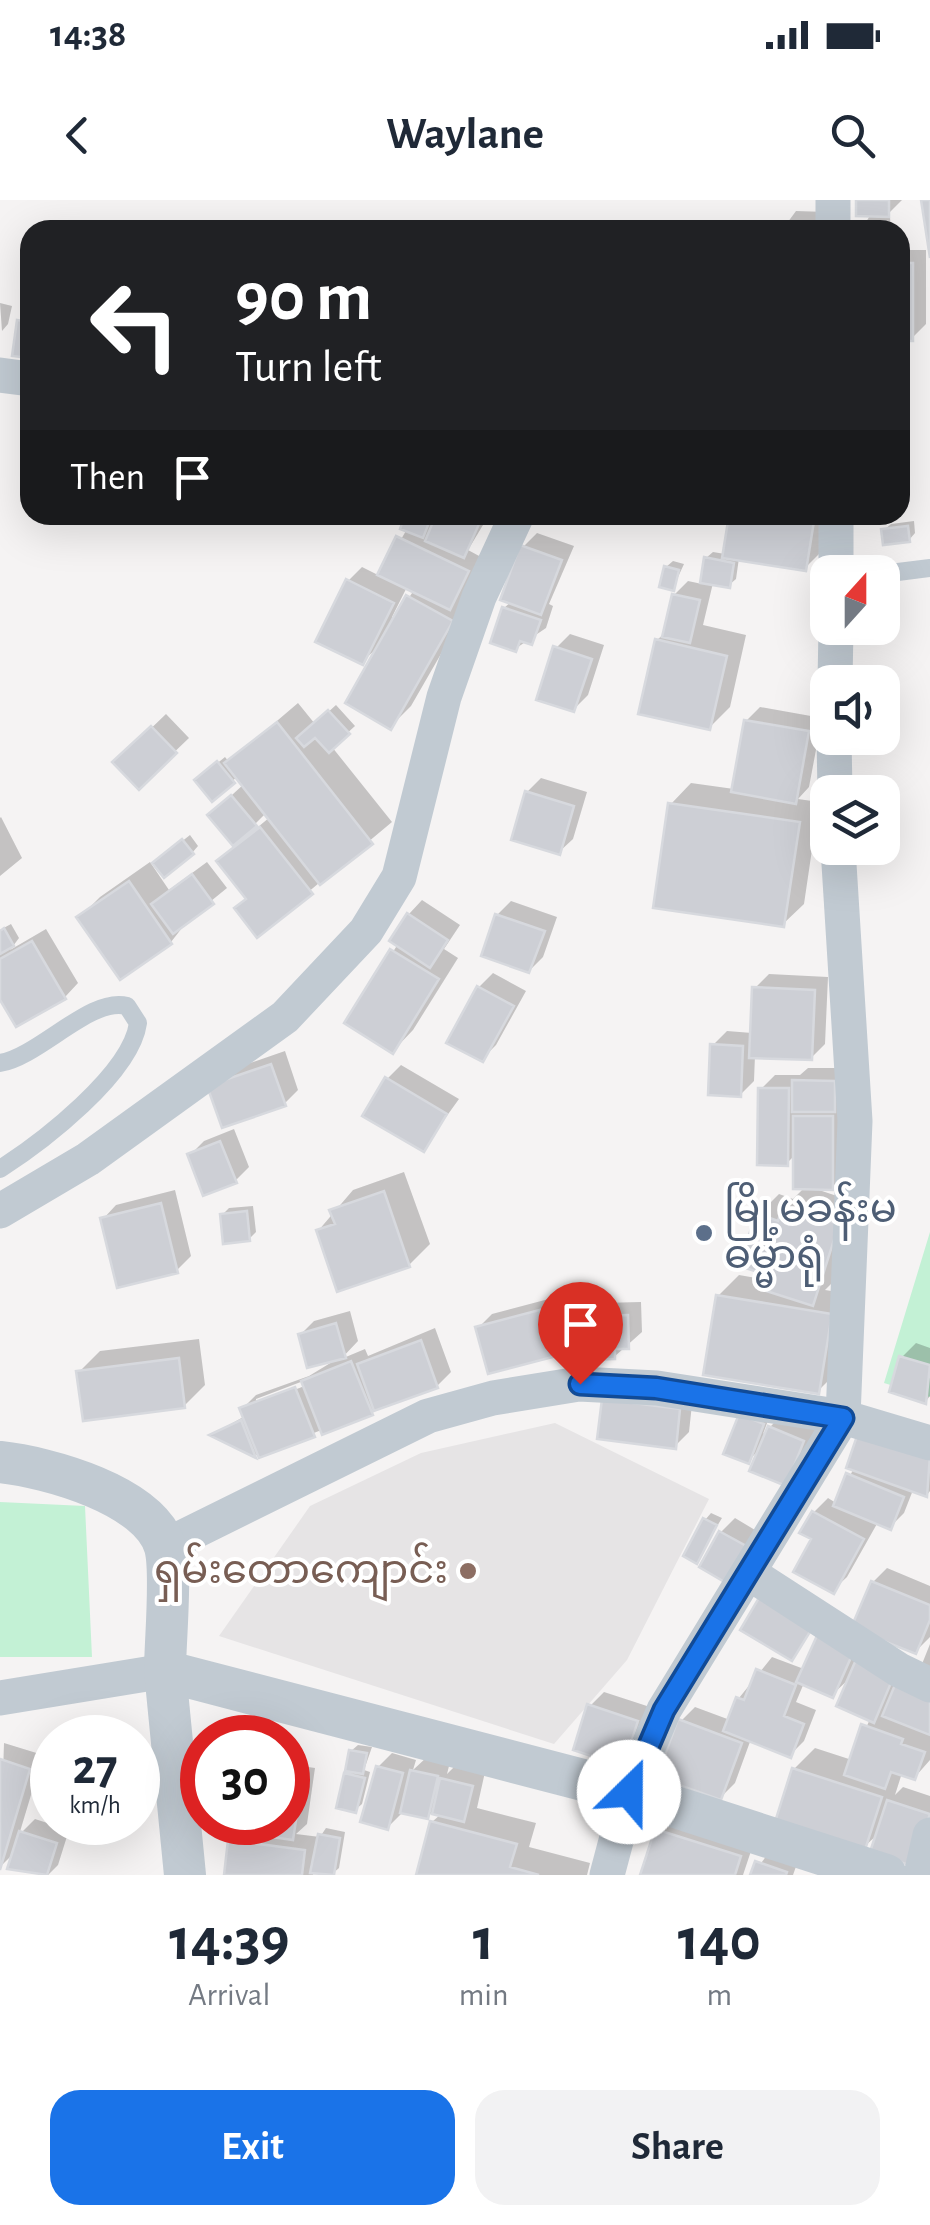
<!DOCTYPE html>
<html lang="en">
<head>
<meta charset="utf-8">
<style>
  body { margin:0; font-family:"Alegreya Sans","Noto Sans Myanmar",sans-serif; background:#f2f2f3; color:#1f2937; height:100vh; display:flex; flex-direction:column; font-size:38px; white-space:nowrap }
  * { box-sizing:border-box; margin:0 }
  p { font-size:32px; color:#747a83 }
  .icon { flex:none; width:55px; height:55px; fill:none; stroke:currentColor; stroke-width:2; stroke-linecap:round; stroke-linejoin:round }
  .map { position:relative; height:1675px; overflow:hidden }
  .side { display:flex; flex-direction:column; background:#fff; flex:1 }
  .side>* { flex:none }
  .guide { position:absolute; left:20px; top:20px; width:890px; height:305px; border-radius:30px; box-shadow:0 10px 40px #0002; background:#202124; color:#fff; overflow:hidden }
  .needle { width:65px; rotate:21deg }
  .fabs { position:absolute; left:810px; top:355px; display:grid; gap:20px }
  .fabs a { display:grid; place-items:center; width:90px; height:90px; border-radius:20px; background:#fff; box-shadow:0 10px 40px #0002; font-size:50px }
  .speed { position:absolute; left:30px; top:1515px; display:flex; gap:20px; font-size:50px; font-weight:700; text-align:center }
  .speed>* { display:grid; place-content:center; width:130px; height:130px; border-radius:50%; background:#fff; box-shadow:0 10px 40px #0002; line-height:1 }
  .speed small { font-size:25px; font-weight:400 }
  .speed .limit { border:15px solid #d22; background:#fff; color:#111 }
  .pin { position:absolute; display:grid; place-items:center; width:85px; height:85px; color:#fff; margin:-102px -42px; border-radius:50% 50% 50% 0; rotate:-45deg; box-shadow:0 0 10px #0007 }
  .pin .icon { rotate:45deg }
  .me { position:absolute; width:110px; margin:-55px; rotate:23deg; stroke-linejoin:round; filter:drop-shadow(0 0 8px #0008) }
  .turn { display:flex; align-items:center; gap:35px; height:210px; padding:0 50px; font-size:45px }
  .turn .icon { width:130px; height:130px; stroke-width:2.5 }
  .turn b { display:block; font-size:70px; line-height:85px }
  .then { display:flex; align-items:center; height:95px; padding:0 50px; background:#0003; gap:20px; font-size:38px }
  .eta { display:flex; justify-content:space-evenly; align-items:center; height:170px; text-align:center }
  .eta b { font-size:60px; font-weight:700; line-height:70px }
  .primary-button { display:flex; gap:20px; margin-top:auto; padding:20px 50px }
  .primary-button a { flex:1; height:115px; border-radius:30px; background:#1a73e8; color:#fff; font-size:40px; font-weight:700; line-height:115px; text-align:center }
  .primary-button a+a { background:#f2f2f3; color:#1f2937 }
  .status { display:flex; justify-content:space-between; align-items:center; height:70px; padding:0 50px; background:#fff; direction:ltr }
  .status svg { height:28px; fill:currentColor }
  header { display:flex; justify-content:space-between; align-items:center; height:130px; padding:0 50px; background:#fff; font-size:45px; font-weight:700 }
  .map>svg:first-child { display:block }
</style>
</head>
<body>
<div class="status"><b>14:38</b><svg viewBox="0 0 49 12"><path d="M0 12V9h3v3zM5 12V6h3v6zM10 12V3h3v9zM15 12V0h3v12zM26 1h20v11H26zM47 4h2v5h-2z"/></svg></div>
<header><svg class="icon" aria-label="back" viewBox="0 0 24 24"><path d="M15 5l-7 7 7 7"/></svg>Waylane<svg class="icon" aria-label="search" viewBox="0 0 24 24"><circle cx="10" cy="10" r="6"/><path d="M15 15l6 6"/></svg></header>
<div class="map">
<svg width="930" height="1675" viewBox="0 0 930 1675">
  <rect width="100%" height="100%" fill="#f5f3f3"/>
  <path fill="#e6e4e5" d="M 555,1223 L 709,1299 L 627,1460 L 554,1544 L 219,1436 L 310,1306 L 421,1253 Z"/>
  <path fill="#c3f1d5" d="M 930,1032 L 930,1197 L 884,1183 Z
    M 0,1302 L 85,1306 L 92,1457 L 0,1457 Z"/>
  <path fill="#0003" fill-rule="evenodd" d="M 859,0 L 902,0 L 885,17 L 890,17 L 891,30 L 861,30 L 871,14 Z
    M 796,11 L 826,12 L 826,30 L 782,30 Z
    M 900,50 L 926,50 L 926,124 L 912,138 L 900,138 Z
    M 0,103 L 12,106 L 8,124 L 2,131 Z
    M 30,110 L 30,156 L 19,121 Z
    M 408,315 L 489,315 L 468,350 L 481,357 L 472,400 L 411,506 L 391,526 L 377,448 L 362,462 L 348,381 L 362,367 L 380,376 L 407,329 ZM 407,387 L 414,390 L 395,419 L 392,417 Z
    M 732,315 L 831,315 L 826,347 L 805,368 L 739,358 L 736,379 L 729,385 L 713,383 L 703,425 L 746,435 L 730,507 L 709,528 L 657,440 L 666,432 L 674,395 L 688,381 L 702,384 L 706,358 L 713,352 L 725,354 Z
    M 914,321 L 915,333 L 909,340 L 884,330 L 891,324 Z
    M 537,333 L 574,346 L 549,404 L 553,406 L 546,428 L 515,449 L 504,408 L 511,402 L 523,347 Z
    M 673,361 L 684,364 L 673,388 L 666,367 Z
    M 570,434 L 604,445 L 588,495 L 574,509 L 556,448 Z
    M 298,503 L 315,524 L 336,505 L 355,526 L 332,547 L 392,622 L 258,734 L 248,698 L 219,662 L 236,645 L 210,615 L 244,584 L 238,576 L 213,598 L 204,574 L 225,557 L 229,562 ZM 266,613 L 270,617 L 258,627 L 255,624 Z
    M 760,507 L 822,518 L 809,587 L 798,599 L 819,602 L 804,704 L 783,724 L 671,604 L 691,583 L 734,589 L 746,521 Z
    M 166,514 L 189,538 L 139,586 L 116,562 Z
    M 541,578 L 587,592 L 573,639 L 559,652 L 527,592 Z
    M 1,617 L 22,658 L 0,676 L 0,618 Z
    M 190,635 L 198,646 L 192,653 L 162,657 Z
    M 150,662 L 169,690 L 207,662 L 227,688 L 189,719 L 171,742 L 79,718 L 100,697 Z
    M 422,700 L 460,725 L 444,749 L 458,758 L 413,830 L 393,851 L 348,822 L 398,744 L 409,714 Z
    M 511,701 L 557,717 L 543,757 L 529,771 L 497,715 Z
    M 11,724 L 19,738 L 10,750 L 46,729 L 78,783 L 65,797 L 17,823 L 0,795 L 0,755 L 5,750 L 0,751 L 0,730 Z
    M 493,773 L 526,791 L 496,845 L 482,859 L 479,787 Z
    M 769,774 L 828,777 L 825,844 L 811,858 L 755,855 L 754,881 L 740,895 L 713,845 L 727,831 L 752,833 L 755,788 Z
    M 285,851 L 298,890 L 284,904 L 224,925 L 224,872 Z
    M 401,865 L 459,899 L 423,949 L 387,879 Z
    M 808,868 L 848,868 L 846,973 L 832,987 L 813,988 L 858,1003 L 833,1082 L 825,1090 L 851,1094 L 839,1170 L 818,1191 L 718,1096 L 739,1075 L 762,1079 L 758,1015 L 779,994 L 793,999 L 805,987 L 795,955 L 787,963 L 761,889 L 775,875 L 800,875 Z
    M 234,929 L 249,967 L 235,981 L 190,955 L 204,941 Z
    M 404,972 L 430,1044 L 409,1065 L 318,1031 L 353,990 Z
    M 175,990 L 191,1056 L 177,1070 L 103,1019 L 116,1005 Z
    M 253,1006 L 256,1032 L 249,1039 L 222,1015 L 229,1008 Z
    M 560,1096 L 572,1138 L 588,1136 L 587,1117 L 601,1103 L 641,1102 L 642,1132 L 614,1157 L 588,1151 L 582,1158 L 566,1145 L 558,1153 L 478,1128 L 492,1114 Z
    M 350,1111 L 358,1141 L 341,1159 L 365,1149 L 368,1156 L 435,1128 L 451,1172 L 437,1186 L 256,1255 L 213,1234 L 245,1216 L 242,1209 L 256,1195 L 309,1176 L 332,1162 L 300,1135 L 314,1121 ZM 306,1180 L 307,1185 L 256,1205 L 256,1199 Z
    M 199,1139 L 205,1185 L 184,1206 L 79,1172 L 100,1151 Z
    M 916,1143 L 930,1148 L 930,1196 L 926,1201 L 902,1157 Z
    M 693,1195 L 689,1232 L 675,1246 L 605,1200 Z
    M 784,1213 L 817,1227 L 786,1283 L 762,1247 L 748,1261 L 741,1216 L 769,1218 L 763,1234 Z
    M 930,1237 L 930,1291 L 927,1295 L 913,1290 L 904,1313 L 890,1327 L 878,1322 L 847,1377 L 833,1390 L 815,1338 L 814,1312 L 828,1298 L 836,1303 L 854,1268 Z
    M 711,1313 L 722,1318 L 696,1361 L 705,1320 Z
    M 735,1318 L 760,1333 L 742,1367 L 721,1332 Z
    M 887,1368 L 930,1386 L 930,1437 L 915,1452 L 868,1432 L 930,1475 L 930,1560 L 915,1577 L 902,1573 L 895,1595 L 903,1587 L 930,1596 L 930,1636 L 879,1633 L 864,1647 L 794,1569 L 815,1548 L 852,1560 L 870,1519 L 852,1476 L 832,1495 L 804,1483 L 796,1502 L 816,1510 L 804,1541 L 790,1555 L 751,1539 L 735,1583 L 721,1597 L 681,1521 L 695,1507 L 730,1520 L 739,1498 L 772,1457 L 804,1469 L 855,1426 L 873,1382 Z
    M 930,1444 L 930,1467 L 922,1464 Z
    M 604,1492 L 650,1507 L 637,1550 L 590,1506 Z
    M 4,1543 L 43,1555 L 19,1635 L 35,1619 L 69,1630 L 58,1665 L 48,1675 L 10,1668 L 15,1652 L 0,1667 Z
    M 358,1545 L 372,1547 L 364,1570 L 370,1572 L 362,1604 L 355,1610 L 346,1574 L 351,1551 Z
    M 392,1553 L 416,1560 L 413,1570 L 427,1557 L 450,1562 L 447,1574 L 456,1565 L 485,1572 L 477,1608 L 536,1623 L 529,1647 L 590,1663 L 587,1675 L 419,1675 L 432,1622 L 441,1614 L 402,1613 L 388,1627 L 378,1567 Z
    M 288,1564 L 315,1568 L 307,1624 L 296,1634 L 320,1637 L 326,1628 L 345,1632 L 339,1668 L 332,1674 L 314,1671 L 313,1675 L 226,1675 L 230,1641 L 240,1632 L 288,1622 Z
    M 671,1617 L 754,1642 L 743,1675 L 644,1675 L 657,1631 Z
    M 771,1649 L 799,1658 L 793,1675 L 753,1675 Z"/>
  <path fill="#cdcfd5" stroke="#d7d9de" stroke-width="2.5" d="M 856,0 L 889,0 L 889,17 L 856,16 Z
    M 921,0 L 930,0 L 930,58 Z
    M 885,22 L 885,30 L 858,30 L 858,23 Z
    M 779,24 L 813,25 L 813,30 L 779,30 Z
    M 900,63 L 913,63 L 913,141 L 900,141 Z
    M 17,120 L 30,122 L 30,158 L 12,156 Z
    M 405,315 L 432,315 L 423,338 L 400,329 Z
    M 436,315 L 483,315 L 464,358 L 425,341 Z
    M 729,315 L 815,315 L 806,371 L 722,358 Z
    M 908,326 L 910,342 L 883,345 L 881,329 Z
    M 396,336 L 469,371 L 450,410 L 377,375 Z
    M 520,345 L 562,360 L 541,415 L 500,400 Z
    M 704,357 L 734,363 L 730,388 L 700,383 Z
    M 664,366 L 679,370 L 674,391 L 659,387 Z
    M 346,379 L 394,403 L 363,465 L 315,442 Z
    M 672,394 L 700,400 L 690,443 L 662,437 Z
    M 406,395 L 453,421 L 391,530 L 345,503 Z
    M 502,407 L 541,420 L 532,445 L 520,441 L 516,452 L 490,443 Z
    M 655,439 L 727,456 L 710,530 L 638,514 Z
    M 553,446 L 592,459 L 574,512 L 536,500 Z
    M 328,510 L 350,534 L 329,553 L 315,538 L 304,547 L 296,538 Z
    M 744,520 L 809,531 L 796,604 L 731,592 Z
    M 277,522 L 373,644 L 320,685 L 224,563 Z
    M 151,526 L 177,553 L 139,590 L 112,562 Z
    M 217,561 L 235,583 L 212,602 L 194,580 Z
    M 525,591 L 574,606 L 560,655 L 511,640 Z
    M 231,595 L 257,626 L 233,646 L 207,615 Z
    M 668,603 L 800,622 L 784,727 L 653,708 Z
    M 260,627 L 313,694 L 257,738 L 234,708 L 246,699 L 216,661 Z
    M 182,639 L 194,654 L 164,678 L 152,663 Z
    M 192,674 L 214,704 L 173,734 L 151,704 Z
    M 129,681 L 172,744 L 120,780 L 76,717 Z
    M 407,713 L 448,740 L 430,768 L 389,741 Z
    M 495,714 L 545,731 L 529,773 L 481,756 Z
    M 4,728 L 14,746 L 0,754 L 0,731 Z
    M 32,741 L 66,799 L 16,827 L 0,800 L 0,759 Z
    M 390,749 L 439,779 L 393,854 L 344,823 Z
    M 477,786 L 514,806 L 483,862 L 446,843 Z
    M 752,787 L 815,790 L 812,860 L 749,858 Z
    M 710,844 L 743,846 L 741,897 L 708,895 Z
    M 271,864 L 286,906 L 222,928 L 207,886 Z
    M 385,877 L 447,914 L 424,952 L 362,916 Z
    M 792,880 L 835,881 L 835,912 L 792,912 Z
    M 758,888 L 789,888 L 788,966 L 757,965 Z
    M 793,916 L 833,916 L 833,990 L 793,989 Z
    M 220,941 L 237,983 L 203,996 L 187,954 Z
    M 384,991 L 410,1067 L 337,1092 L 316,1030 L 335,1024 L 329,1010 Z
    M 161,1003 L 178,1073 L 117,1088 L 100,1018 Z
    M 783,1005 L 839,1024 L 813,1106 L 757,1088 L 761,1073 L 739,1066 L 756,1013 L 778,1021 Z
    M 247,1011 L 250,1041 L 223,1044 L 220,1014 Z
    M 716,1095 L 832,1114 L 819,1194 L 703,1175 Z
    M 547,1108 L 560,1155 L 488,1174 L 475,1127 Z
    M 628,1115 L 629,1149 L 615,1149 L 615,1159 L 586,1160 L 584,1116 Z
    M 336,1123 L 346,1158 L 307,1168 L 298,1134 Z
    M 421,1140 L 438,1188 L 374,1211 L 357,1164 Z
    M 581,1142 L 583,1160 L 564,1161 L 563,1143 Z
    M 899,1156 L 930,1165 L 926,1204 L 889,1192 Z
    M 179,1158 L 185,1208 L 83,1221 L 76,1171 Z
    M 351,1161 L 373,1215 L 322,1235 L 301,1181 Z
    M 295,1187 L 315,1237 L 259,1258 L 239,1208 Z
    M 602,1199 L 680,1209 L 676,1249 L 597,1239 Z
    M 739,1214 L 764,1224 L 749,1264 L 723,1254 Z
    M 241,1220 L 256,1258 L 209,1235 Z
    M 768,1226 L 804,1241 L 786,1286 L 749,1271 Z
    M 859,1230 L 930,1255 L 927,1297 L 846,1268 Z
    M 846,1273 L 904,1297 L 891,1330 L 833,1306 Z
    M 812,1311 L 864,1339 L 834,1394 L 793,1372 L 811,1339 L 799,1333 Z
    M 703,1318 L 717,1325 L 697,1364 L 683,1356 Z
    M 719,1331 L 748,1347 L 728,1384 L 699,1367 Z
    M 871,1381 L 930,1405 L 930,1420 L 916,1454 L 851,1428 Z
    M 763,1391 L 816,1422 L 792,1461 L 740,1430 Z
    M 820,1429 L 856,1446 L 833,1498 L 796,1482 Z
    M 858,1455 L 896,1471 L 874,1523 L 836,1506 Z
    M 756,1469 L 796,1485 L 784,1516 L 804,1524 L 791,1558 L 723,1531 L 736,1497 L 744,1500 Z
    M 897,1480 L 930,1494 L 930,1535 L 882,1516 Z
    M 587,1504 L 638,1521 L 623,1567 L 573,1550 Z
    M 678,1519 L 742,1543 L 721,1600 L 657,1577 Z
    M 861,1524 L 903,1539 L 901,1544 L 925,1552 L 915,1580 L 891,1572 L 885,1589 L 844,1575 Z
    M 349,1550 L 367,1553 L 363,1574 L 345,1571 Z
    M 0,1559 L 30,1569 L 0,1670 Z
    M 376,1566 L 403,1573 L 388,1630 L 360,1622 Z
    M 792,1568 L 882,1597 L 865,1650 L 775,1622 Z
    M 410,1570 L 438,1576 L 428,1619 L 400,1613 Z
    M 344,1573 L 365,1578 L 356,1613 L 336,1608 Z
    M 440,1578 L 473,1586 L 464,1622 L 432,1614 Z
    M 288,1579 L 302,1581 L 293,1640 L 237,1632 L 238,1622 L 288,1622 Z
    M 887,1600 L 930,1614 L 912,1666 L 870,1652 Z
    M 430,1621 L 517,1644 L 510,1667 L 539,1675 L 416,1675 Z
    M 655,1629 L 741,1656 L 735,1675 L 640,1675 Z
    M 19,1631 L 57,1643 L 47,1675 L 7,1669 Z
    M 318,1634 L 340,1638 L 334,1675 L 310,1673 Z
    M 228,1640 L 305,1650 L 302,1675 L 224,1675 Z
    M 755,1661 L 787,1672 L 786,1675 L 750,1675 Z"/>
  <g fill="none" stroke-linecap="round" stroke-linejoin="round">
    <path stroke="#c1cad2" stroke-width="18" d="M 882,374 L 930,368
      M 0,863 C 40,856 91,796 127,806 L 138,823 C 131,874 42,942 0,969"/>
    <path stroke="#c1cad2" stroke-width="35" d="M 833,0 L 833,30
      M 0,175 L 30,179
      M 836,315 L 836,372
      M 835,482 L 836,428
      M 834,538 L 835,592
      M 0,1011 L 88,959 L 285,817 L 366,731 L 399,677 L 444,497 L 479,397 L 517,315
      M 165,1346 L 428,1216 L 493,1198 L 579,1184 L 657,1188 L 843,1217 L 930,1243
      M 749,1373 L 899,1470 L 930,1485
      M 0,1498 L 165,1471
      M 607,1675 L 629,1592 L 664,1510 L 843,1217 L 855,921 L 838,648
      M 921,1675 L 930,1635"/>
    <path stroke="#c1cad2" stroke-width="42" d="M 0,1262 C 47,1267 150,1295 165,1347 C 172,1373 165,1442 165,1471 L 629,1592 L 886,1675
      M 165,1471 L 185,1675"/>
  </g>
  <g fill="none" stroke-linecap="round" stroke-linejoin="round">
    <defs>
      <path id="route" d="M 580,1184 L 656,1188 L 843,1218 L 664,1510 L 629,1592"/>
    </defs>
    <use href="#route" stroke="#114b97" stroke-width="25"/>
    <use href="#route" stroke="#1a73e8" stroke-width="18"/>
  </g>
  <circle fill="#5c6f8a" stroke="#fff" stroke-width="4" cx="704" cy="1033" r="10"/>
  <circle fill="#8d6e63" stroke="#fff" stroke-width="4" cx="468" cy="1371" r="10"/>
  <g text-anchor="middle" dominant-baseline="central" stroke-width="8" stroke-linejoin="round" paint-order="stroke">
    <g font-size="40" fill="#4e5e75" stroke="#fff" text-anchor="start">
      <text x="724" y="1010">မြို့မခန်းမ<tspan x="724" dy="46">ဓမ္မာရုံ</tspan></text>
    </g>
    <g font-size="40" fill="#785e54" stroke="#fff" text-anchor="end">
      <text x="448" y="1371">ရှမ်းတောကျောင်း</text>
    </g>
  </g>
</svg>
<div class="fabs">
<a><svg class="needle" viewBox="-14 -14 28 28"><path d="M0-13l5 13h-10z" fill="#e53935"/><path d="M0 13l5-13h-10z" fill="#747a83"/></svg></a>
<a><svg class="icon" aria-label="sound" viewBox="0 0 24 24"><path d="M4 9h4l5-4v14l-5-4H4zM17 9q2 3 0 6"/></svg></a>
<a><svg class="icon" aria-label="layers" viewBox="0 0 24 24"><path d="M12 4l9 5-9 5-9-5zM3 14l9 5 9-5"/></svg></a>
</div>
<div class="speed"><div>27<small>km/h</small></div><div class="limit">30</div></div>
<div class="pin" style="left:580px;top:1184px;background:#d93025"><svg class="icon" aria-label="arrive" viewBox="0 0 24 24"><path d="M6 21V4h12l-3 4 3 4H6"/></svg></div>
<svg class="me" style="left:629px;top:1592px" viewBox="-20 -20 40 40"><circle r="19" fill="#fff"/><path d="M0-13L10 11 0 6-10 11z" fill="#1a73e8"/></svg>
<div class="guide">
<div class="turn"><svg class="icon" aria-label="left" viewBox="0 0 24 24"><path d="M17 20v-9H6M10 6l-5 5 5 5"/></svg><div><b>90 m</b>Turn left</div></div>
<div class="then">Then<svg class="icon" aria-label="arrive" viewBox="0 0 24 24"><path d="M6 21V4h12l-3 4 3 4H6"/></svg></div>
</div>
</div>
<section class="side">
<div class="eta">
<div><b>14:39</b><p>Arrival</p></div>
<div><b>1</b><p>min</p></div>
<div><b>140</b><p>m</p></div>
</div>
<div class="primary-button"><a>Exit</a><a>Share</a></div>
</section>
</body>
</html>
